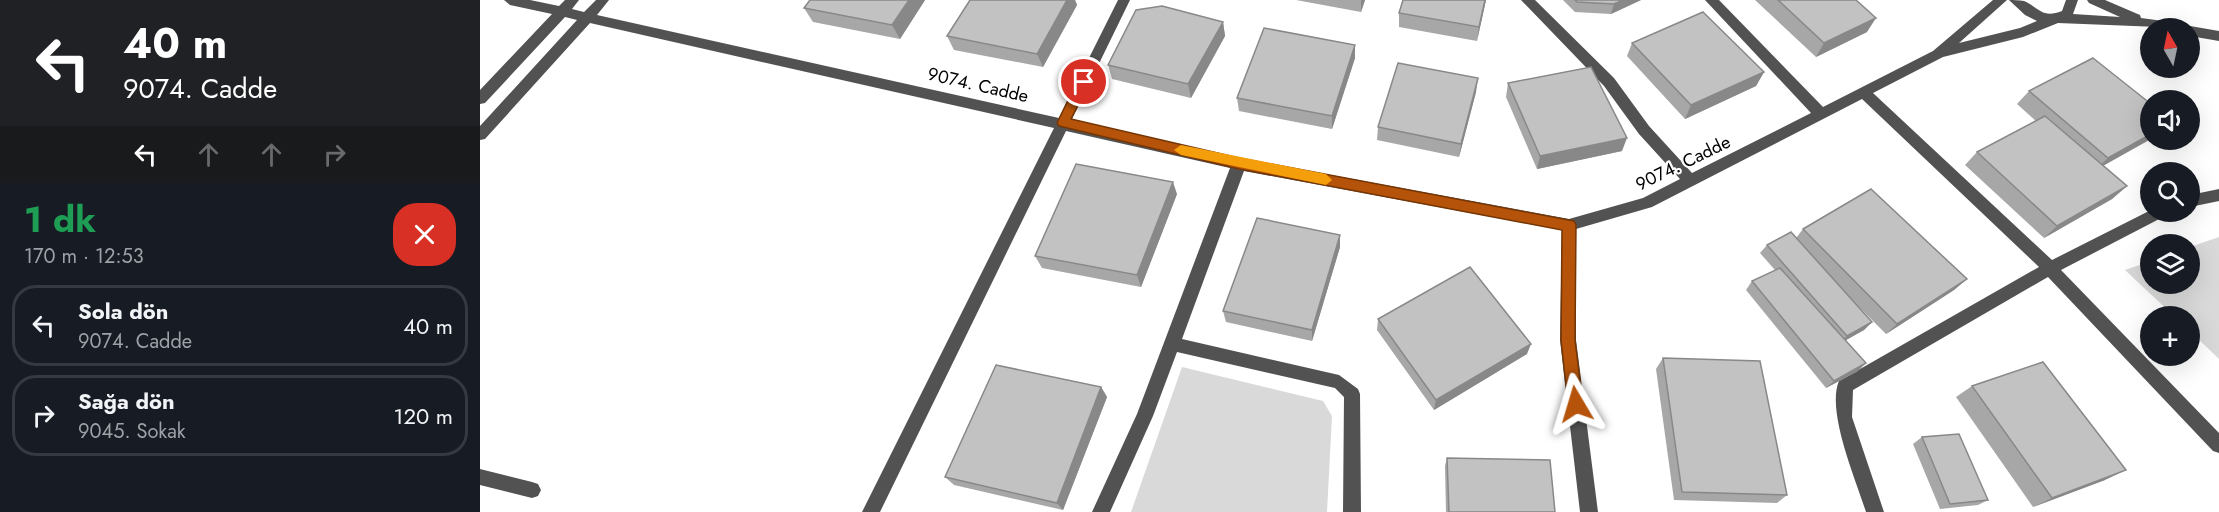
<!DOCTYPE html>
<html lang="tr">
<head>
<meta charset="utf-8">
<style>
  body { margin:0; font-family:Jost,sans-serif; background:#20242c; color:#f1f3f6; height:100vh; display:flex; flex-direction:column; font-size:22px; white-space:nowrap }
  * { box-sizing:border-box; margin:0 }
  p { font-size:20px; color:#9ea1a6 }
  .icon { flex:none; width:33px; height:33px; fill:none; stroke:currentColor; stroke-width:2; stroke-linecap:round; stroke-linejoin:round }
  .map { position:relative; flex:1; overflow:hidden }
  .details { display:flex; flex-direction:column; background:#171b24; width:480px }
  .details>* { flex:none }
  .hud { background:#202124; color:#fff; overflow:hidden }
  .needle { width:39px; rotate:351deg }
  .buttons { position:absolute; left:1660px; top:18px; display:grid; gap:12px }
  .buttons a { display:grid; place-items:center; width:60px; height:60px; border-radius:50%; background:#171b24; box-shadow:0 6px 24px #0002; font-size:30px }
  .pin { position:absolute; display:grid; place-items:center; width:51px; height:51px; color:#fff; margin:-26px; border:3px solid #fff; border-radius:50%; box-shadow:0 2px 6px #0007 }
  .me { position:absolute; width:66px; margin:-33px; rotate:353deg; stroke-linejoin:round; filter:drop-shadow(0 0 4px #0008) }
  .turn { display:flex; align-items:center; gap:21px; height:126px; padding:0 24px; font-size:27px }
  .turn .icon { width:78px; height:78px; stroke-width:2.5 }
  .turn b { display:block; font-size:42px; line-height:51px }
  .lanes { display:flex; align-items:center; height:57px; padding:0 24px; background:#0003; justify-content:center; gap:30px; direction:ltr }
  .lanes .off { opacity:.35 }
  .round { display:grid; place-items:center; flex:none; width:63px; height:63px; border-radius:24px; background:#20242c }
  .summary { display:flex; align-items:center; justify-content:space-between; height:102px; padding:0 24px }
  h1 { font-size:36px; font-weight:700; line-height:45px; color:#1e9e55 }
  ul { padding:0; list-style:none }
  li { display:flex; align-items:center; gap:18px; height:81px; margin:0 12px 9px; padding:0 12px; border:3px solid #363941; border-radius:24px }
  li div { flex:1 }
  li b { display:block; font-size:22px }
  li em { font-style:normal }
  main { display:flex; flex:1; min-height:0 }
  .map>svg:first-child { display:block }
</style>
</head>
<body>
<main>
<section class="details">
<div class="hud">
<div class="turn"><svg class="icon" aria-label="left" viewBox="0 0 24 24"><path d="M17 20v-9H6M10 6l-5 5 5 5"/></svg><div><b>40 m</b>9074. Cadde</div></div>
<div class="lanes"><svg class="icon" aria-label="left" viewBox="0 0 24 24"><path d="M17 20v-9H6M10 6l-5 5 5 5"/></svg><svg class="icon off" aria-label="ahead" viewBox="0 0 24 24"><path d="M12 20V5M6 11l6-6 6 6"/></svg><svg class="icon off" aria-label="ahead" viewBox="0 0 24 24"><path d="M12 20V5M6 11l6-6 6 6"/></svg><svg class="icon off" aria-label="right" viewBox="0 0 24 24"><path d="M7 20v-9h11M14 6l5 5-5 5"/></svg></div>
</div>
<div class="summary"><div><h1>1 dk</h1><p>170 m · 12:53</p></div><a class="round" style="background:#d93025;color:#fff"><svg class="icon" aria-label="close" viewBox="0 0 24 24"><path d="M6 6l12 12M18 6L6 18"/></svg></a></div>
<ul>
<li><svg class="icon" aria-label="left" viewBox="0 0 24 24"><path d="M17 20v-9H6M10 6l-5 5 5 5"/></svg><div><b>Sola dön</b><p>9074. Cadde</p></div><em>40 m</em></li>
<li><svg class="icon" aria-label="right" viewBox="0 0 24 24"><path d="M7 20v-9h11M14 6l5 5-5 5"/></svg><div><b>Sağa dön</b><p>9045. Sokak</p></div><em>120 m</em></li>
</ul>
</section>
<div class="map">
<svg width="1739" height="512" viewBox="0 0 1739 512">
  <rect width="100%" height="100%" fill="#fff"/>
  <path fill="#d9d9d9" d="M 1739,237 L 1739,359 L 1710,331 L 1710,316 L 1694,316 L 1645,270 L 1671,261 L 1671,284 L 1710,284 L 1710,247 Z
    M 702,367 L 843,401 L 852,416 L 847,512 L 651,512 Z"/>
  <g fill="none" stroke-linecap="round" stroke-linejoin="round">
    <path fill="#525252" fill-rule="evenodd" d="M 24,0 L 50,0 L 79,6 L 85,0 L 99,0 L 92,9 L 104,12 L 116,0 L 129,0 L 117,15 L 579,118 L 638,0 L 650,0 L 591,121 L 759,158 L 1089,219 L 1163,198 L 1200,179 L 1159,134 L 1124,86 L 1041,0 L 1055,0 L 1134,78 L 1169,126 L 1212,173 L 1331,113 L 1225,0 L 1239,0 L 1343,107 L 1453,51 L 1513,0 L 1527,0 L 1479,43 L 1540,28 L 1557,21 L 1545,15 L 1529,0 C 1533,0 1540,0 1544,1 C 1558,7 1562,19 1582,11 L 1586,0 L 1598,0 L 1593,14 L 1640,17 L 1609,3 L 1607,0 L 1625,0 L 1660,15 L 1661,18 L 1698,23 L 1704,28 L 1578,23 L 1543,37 L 1463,57 L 1393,93 L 1572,260 L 1671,210 L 1671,212 L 1687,212 L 1685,216 L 1581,270 L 1739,433 L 1739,453 L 1733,451 L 1568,277 L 1373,390 L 1372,417 L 1404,512 L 1386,512 C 1376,480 1346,411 1359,381 L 1559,267 L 1382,99 L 1172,207 L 1096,229 L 1096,340 L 1118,512 L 1100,512 L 1080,340 L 1082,230 L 764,171 L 702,339 L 859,375 L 878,389 L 880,394 L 881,512 L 863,512 L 864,397 L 855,388 L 697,352 L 673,416 L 630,512 L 612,512 L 657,414 L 750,168 L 586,131 L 400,512 L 382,512 L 574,128 L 110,23 L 5,139 L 0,140 L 0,126 L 97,20 L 85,17 L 5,103 L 0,104 L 0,90 L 72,14 L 30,5 Z
      M 1710,26 L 1739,31 L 1739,41 L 1710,36 L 1710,28 L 1705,28 Z
      M 1739,189 L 1739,201 L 1710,207 L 1710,195 Z
      M 0,469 L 52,482 L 58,484 L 61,490 L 58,496 L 52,498 L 0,485 Z"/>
  </g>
  <path fill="#a7a7a7" d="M 330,0 L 445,0 L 420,39 L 333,22 L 324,8 Z
    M 490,0 L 595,0 L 597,5 L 563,67 L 474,50 L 467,36 Z
    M 816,0 L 885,0 L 881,12 Z
    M 1006,0 L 997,41 L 919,27 L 919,13 Z
    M 1083,0 L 1161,0 L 1131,14 L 1095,12 Z
    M 1275,0 L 1376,0 L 1387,32 L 1336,57 Z
    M 743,22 L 745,36 L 711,98 L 632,79 L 628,65 Z
    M 1152,43 L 1284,72 L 1276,86 L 1205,119 L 1147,56 Z
    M 875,45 L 875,58 L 852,129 L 759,111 L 757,98 Z
    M 1028,83 L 1142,151 L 1057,169 L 1026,97 Z
    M 1549,91 L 1671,104 L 1623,166 L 1647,186 L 1632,199 L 1564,238 L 1485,165 L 1497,152 L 1556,121 L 1537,104 Z
    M 996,92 L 979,157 L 897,140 L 898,127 Z
    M 697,194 L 661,287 L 562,268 L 555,256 Z
    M 1323,229 L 1487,279 L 1474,290 L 1406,334 L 1369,297 L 1392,322 L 1384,330 L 1366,340 L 1378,371 L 1346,388 L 1266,290 L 1272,281 L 1295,270 L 1280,253 L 1287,245 L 1316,238 Z
    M 860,247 L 832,341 L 746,322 L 743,311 Z
    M 898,319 L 1047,354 L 954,410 L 897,330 Z
    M 1183,358 L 1307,495 L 1297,503 L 1194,500 L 1176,369 Z
    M 1492,386 L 1625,480 L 1553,507 L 1476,397 Z
    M 621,387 L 627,397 L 583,510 L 474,485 L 465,477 Z
    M 1442,437 L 1508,500 L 1498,505 L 1460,509 L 1433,444 Z
    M 967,458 L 1075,512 L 966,512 L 965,466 Z"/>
  <path fill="#888" d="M 429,0 L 445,0 L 420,39 L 412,25 Z
    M 587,0 L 595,0 L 597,5 L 563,67 L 557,54 Z
    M 881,0 L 885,0 L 881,12 Z
    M 1005,0 L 1006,0 L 997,41 L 999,27 Z
    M 1143,0 L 1161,0 L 1131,14 L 1134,4 Z
    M 1396,18 L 1387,32 L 1336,57 L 1344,43 Z
    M 743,22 L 745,36 L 711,98 L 708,84 Z
    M 875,45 L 875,58 L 852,129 L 852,116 Z
    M 1284,72 L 1276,86 L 1205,119 L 1211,105 Z
    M 998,78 L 996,92 L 979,157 L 981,144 Z
    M 1671,134 L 1671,139 L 1614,171 L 1628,158 Z
    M 1147,138 L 1142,151 L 1057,169 L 1060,156 Z
    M 693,182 L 697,194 L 661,287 L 657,275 Z
    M 1647,186 L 1632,199 L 1564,238 L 1577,226 Z
    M 860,235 L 860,247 L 832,341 L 832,330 Z
    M 1487,279 L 1474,290 L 1406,334 L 1417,324 Z
    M 1392,322 L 1384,330 L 1359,344 L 1367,336 Z
    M 1051,344 L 1047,354 L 954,410 L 956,400 Z
    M 1386,363 L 1378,371 L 1346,388 L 1354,381 Z
    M 621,387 L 627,397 L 583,510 L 577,503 Z
    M 1646,470 L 1625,480 L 1553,507 L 1572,498 Z"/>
  <path fill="#c2c2c2" stroke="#888" stroke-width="1.5" d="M 330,0 L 429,0 L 412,25 L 324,8 Z
    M 490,0 L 587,0 L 557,54 L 467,36 Z
    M 923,0 L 1005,0 L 999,27 L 919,13 Z
    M 1095,0 L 1143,0 L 1134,4 L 1097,2 Z
    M 1298,0 L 1376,0 L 1396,18 L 1344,43 Z
    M 682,6 L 743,22 L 708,84 L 628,65 L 656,10 Z
    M 1223,12 L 1284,72 L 1211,105 L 1152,43 Z
    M 784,28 L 875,45 L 852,116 L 757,98 Z
    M 1613,58 L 1671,104 L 1671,134 L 1628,158 L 1549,91 Z
    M 918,63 L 998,78 L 981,144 L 898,127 Z
    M 1111,67 L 1147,138 L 1060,156 L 1028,83 Z
    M 1565,116 L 1647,186 L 1577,226 L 1497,152 Z
    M 596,164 L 693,182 L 657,275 L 555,256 Z
    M 1391,189 L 1487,279 L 1417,324 L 1323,229 Z
    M 777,218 L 860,235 L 832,330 L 743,311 Z
    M 1311,232 L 1392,322 L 1367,336 L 1287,245 Z
    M 990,267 L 1051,344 L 956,400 L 898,319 Z
    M 1300,268 L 1386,363 L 1354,381 L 1272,281 Z
    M 1183,358 L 1280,361 L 1307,495 L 1202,492 Z
    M 1563,362 L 1646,470 L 1572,498 L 1492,386 Z
    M 516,365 L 621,387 L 577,503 L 465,477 Z
    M 1479,434 L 1508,500 L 1470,504 L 1442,437 Z
    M 967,458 L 1070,460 L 1075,512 L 969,512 Z"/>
  <path fill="#b45309" stroke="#753606" stroke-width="1.5" d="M 604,77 L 610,82 L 591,119 L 759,158 L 1094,221 L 1096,225 L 1095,340 L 1103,404 L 1101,409 L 1096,411 L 1091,409 L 1088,404 L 1081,340 L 1082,230 L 759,169 L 579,126 L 577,123 L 599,78 Z"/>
  <path fill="#f59e0b" d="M 701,145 L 846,174 L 852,180 L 846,185 L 701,155 L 694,150 Z"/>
  <g text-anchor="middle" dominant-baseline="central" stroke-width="4.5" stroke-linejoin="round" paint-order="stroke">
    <g font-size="18" fill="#000" stroke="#fff">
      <text transform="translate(498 85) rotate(13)">9074. Cadde</text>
      <text transform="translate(1203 163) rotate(-26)">9074. Cadde</text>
    </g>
  </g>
</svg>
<div class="buttons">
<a><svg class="needle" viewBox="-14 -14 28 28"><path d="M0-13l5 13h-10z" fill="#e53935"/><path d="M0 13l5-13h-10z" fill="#9ea1a6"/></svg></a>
<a><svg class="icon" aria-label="sound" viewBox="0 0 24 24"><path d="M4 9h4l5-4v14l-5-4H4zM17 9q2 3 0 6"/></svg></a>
<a><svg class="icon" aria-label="search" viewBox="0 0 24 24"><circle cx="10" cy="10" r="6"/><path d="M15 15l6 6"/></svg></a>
<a><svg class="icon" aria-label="layers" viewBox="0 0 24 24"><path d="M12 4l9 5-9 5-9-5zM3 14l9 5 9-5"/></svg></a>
<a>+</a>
</div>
<div class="pin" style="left:604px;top:82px;background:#d93025"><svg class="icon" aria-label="arrive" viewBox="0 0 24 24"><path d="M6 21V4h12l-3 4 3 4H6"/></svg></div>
<svg class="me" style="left:1096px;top:404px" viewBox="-20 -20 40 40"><path d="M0-17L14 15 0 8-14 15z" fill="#b45309" stroke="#fff" stroke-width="4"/></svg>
</div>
</main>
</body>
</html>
